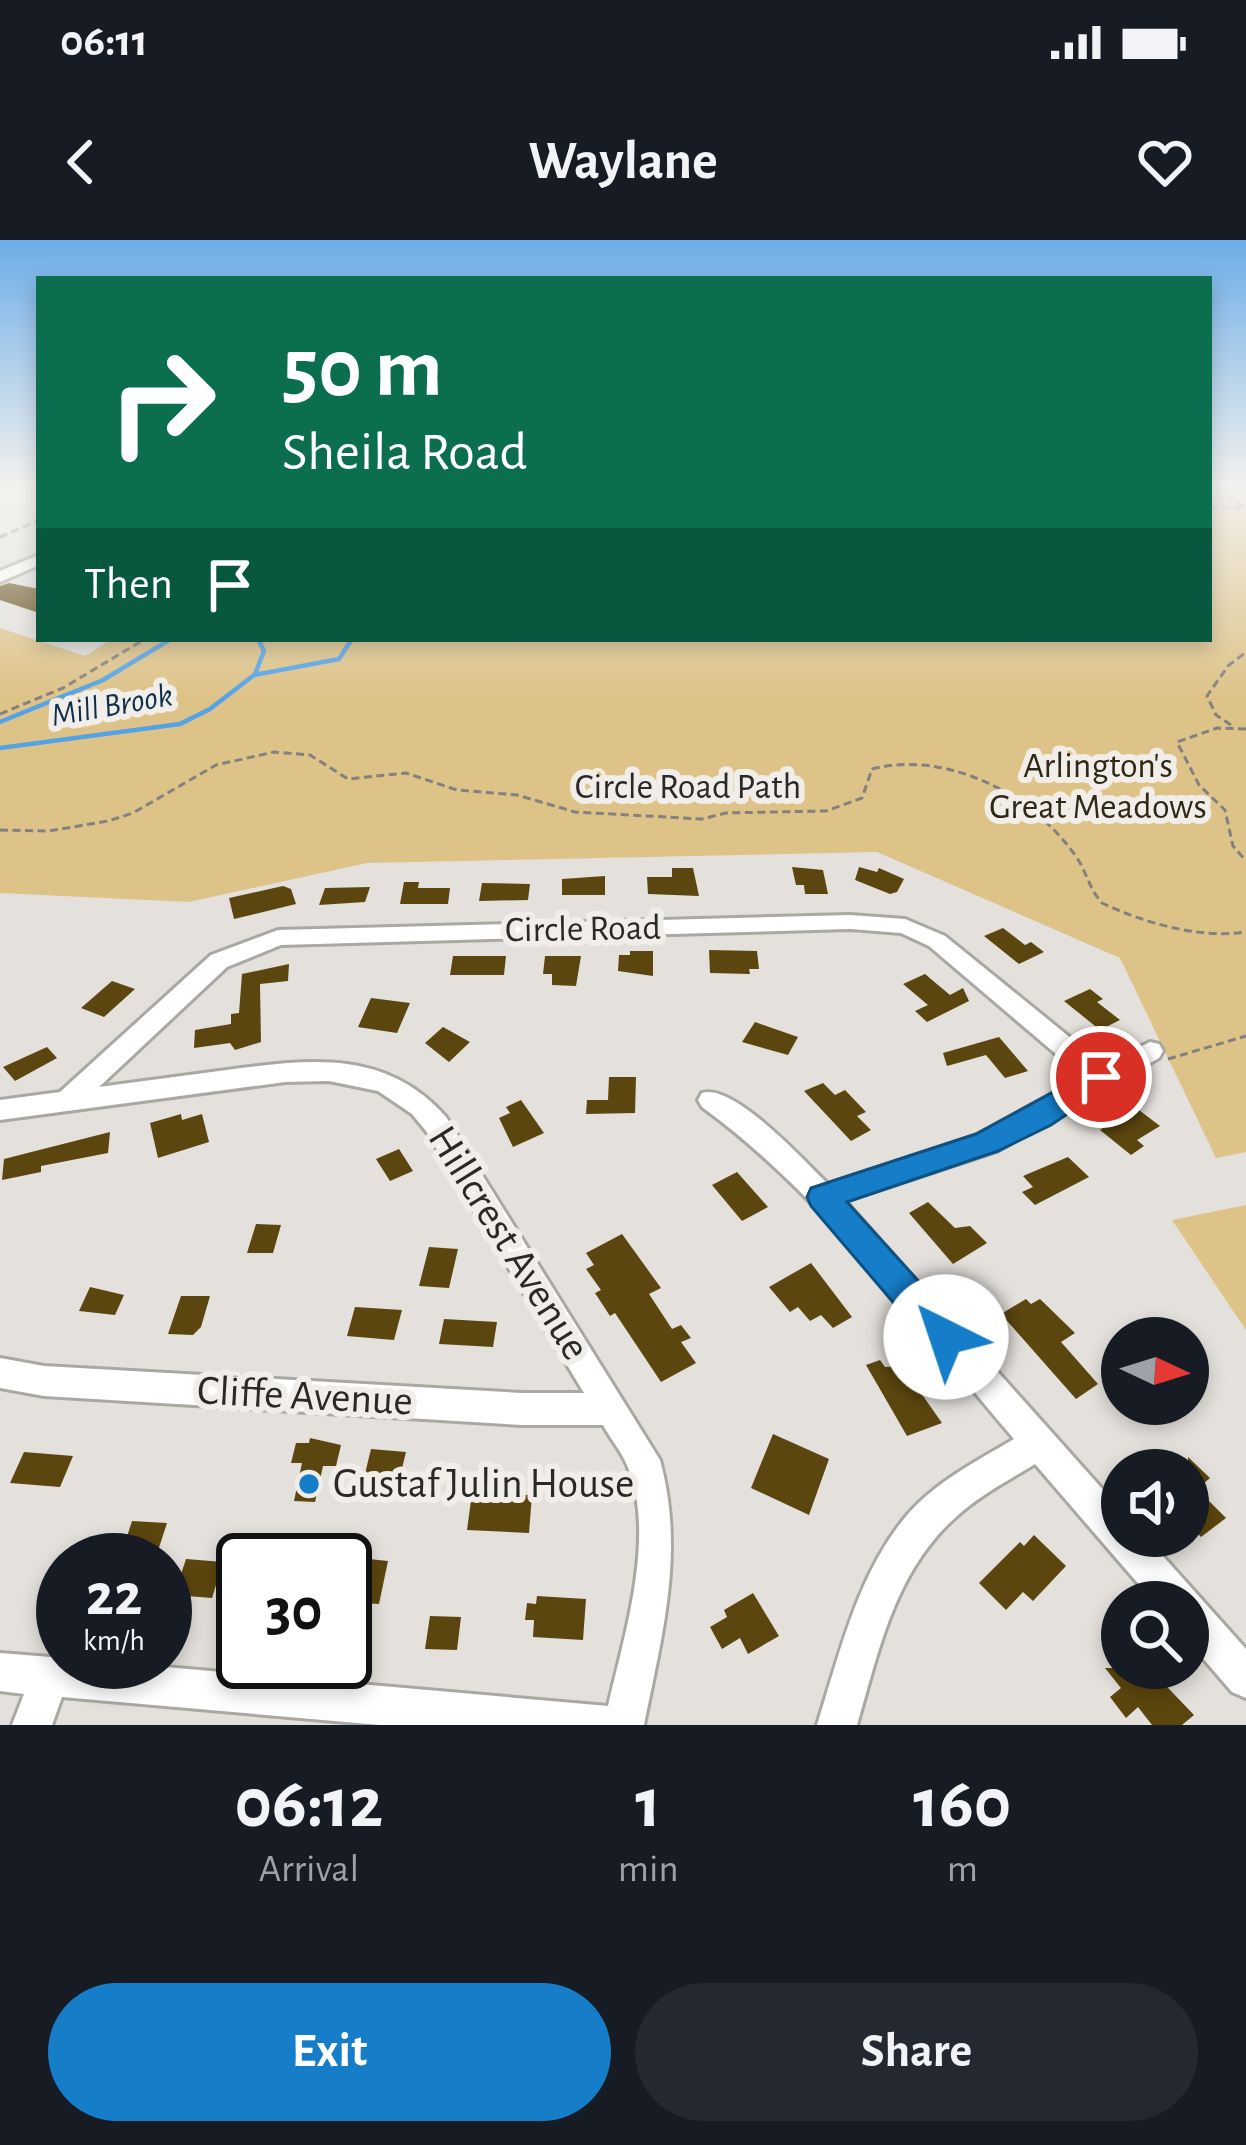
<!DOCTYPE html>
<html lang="en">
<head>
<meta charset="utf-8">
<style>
  body { margin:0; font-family:"Alegreya Sans",sans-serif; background:#242831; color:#f1f3f6; height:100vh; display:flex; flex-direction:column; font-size:45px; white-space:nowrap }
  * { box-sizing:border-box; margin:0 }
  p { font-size:39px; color:#9ea1a6 }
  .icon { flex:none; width:66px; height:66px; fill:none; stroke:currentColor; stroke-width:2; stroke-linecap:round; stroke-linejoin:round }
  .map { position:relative; height:1485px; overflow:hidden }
  .panel { display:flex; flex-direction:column; background:#171b24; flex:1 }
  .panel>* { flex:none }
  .guide { position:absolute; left:36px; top:36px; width:1176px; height:366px; border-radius:0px; box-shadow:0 6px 18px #0003; background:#0b6e4f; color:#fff; overflow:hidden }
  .needle { width:78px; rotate:94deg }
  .controls { position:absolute; left:1101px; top:1077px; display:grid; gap:24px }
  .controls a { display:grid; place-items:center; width:108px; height:108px; border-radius:50%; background:#171b24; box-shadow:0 6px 18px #0003; font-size:60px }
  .speed { position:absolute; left:36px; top:1293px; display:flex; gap:24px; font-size:60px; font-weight:700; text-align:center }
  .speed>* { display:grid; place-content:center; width:156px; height:156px; border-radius:50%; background:#171b24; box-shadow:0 6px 18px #0003; line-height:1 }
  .speed small { font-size:30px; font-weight:400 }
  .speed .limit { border:6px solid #111; border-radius:18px; background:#fff; color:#111 }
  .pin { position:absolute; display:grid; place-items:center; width:102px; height:102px; color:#fff; margin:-51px; border:6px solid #fff; border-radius:50%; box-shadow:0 3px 12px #0007 }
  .me { position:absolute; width:132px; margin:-66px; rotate:319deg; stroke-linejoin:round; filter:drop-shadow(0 0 9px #0008) }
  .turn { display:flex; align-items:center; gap:42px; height:252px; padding:0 48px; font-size:54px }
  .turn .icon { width:156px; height:156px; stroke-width:2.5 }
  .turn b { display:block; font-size:84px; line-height:102px }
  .then { display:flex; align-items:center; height:114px; padding:0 48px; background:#0003; gap:24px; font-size:45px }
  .eta { display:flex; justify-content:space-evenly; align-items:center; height:204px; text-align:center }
  .eta b { font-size:72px; font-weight:600; line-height:84px }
  .action { display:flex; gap:24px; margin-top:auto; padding:24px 48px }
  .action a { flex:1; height:138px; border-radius:72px; background:#167ec9; color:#fff; font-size:48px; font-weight:600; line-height:138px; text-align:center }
  .action a+a { background:#242831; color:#f1f3f6 }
  .status { display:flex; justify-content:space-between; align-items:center; height:84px; padding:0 60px; background:#171b24; direction:ltr }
  .status svg { height:33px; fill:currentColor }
  header { display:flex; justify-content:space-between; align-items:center; height:156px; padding:0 48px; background:#171b24; font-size:54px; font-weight:600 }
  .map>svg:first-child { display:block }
</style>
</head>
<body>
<div class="status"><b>06:11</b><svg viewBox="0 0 49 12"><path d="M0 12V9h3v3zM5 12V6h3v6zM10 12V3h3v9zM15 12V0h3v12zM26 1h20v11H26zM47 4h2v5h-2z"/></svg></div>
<header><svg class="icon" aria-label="back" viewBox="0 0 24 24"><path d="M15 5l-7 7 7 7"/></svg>Waylane<svg class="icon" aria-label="heart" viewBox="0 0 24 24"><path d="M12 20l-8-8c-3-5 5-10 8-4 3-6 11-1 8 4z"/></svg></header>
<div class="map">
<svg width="1246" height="1485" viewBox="0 0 1246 1485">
  <rect width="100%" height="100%" fill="#e4e1dc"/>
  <path fill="#dec389" d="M 1209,248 L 1246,248 L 1246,912 L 1216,918 L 1120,718 L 877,612 L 367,623 L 189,662 L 0,653 L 0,388 L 85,416 L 112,399 L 1209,399 Z
    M 1246,965 L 1246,1090 L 1172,980 Z"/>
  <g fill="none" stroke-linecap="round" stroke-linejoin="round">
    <path stroke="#55a3e6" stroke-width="4.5" d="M 255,434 L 264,411 L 258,399
      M 0,482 L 103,440 L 171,399
      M 0,508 L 180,484 L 210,469 L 254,435 L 339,419 L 352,399"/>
  </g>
  <path fill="#5c460f" d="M 9,343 L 39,349 L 39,373 L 0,360 L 0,346 Z
    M 792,627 L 823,630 L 828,654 L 805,654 L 804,645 L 796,645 Z
    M 859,627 L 877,632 L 879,628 L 904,639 L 897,652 L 890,654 L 855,640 Z
    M 672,628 L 693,628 L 699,656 L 648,654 L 647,637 L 672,637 Z
    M 605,636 L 605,655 L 562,655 L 562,639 Z
    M 404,642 L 419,642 L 418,648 L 450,648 L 448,664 L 400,664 Z
    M 482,643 L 530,644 L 528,660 L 479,661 Z
    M 283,646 L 291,649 L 296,664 L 234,679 L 229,658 Z
    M 370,647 L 365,662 L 319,665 L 325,648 Z
    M 1003,688 L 1025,705 L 1031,702 L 1044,712 L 1019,724 L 984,696 Z
    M 709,710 L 757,711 L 759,729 L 749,729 L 750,734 L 710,733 Z
    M 630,711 L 653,711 L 653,736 L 618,731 L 619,715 L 630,715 Z
    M 453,716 L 506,716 L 504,735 L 450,735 Z
    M 545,716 L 581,716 L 576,746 L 552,745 L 552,734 L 543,734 Z
    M 289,724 L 288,741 L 260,744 L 261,802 L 235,810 L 230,803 L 194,808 L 195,790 L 231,784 L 231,774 L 239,773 L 242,734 Z
    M 925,734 L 950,755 L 963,748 L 969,761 L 927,782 L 915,771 L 928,765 L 903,744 Z
    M 112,741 L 135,749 L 104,777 L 81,768 Z
    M 1090,749 L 1103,759 L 1097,762 L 1120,780 L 1100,790 L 1064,761 Z
    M 371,758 L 410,763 L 397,793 L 358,787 Z
    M 755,782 L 798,797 L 788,815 L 742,802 Z
    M 443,787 L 470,802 L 449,822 L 425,803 Z
    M 999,797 L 1028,831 L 1005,838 L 986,815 L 947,826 L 943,813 Z
    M 47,807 L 57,818 L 15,841 L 3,827 Z
    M 609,837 L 636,837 L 635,873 L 586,874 L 587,860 L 608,860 Z
    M 823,843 L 835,855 L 845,850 L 866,872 L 857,876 L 871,890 L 851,901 L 804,851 Z
    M 521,860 L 544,893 L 513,907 L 499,878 L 510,873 L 506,867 Z
    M 1135,867 L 1160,886 L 1137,900 L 1144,906 L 1131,915 L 1100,890 Z
    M 181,874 L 182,880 L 202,874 L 209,902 L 158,918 L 150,883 Z
    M 110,892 L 108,913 L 41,926 L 41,932 L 2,940 L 4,919 Z
    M 399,909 L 413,931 L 390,941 L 376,919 Z
    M 1068,917 L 1089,937 L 1035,965 L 1022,952 L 1033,947 L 1023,936 Z
    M 737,932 L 768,967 L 742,981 L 712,945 Z
    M 928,962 L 955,988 L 970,986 L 987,1003 L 953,1024 L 909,973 Z
    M 256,984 L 281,985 L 273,1013 L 247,1013 Z
    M 622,994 L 661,1048 L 649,1054 L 672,1089 L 681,1085 L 691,1098 L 681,1102 L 696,1123 L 661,1142 L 615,1073 L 610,1076 L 595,1053 L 601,1050 L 586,1029 L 594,1025 L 586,1013 Z
    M 429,1007 L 458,1009 L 449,1048 L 419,1046 Z
    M 811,1023 L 852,1077 L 833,1088 L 821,1075 L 810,1081 L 798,1067 L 790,1072 L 769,1047 Z
    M 90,1047 L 124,1055 L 115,1075 L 79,1071 Z
    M 181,1056 L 210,1056 L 201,1087 L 193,1095 L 168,1094 Z
    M 1026,1059 L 1031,1064 L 1040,1059 L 1075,1093 L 1061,1102 L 1098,1144 L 1076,1159 L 1001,1074 Z
    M 355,1067 L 402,1070 L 394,1100 L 347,1096 Z
    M 444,1079 L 497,1082 L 493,1107 L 439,1104 Z
    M 880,1120 L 885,1127 L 902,1126 L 942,1183 L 907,1196 L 866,1125 Z
    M 773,1194 L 829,1219 L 809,1275 L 751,1248 Z
    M 310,1198 L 341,1205 L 336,1226 L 323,1226 L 315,1262 L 294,1261 L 302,1223 L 291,1223 L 296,1203 L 309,1203 Z
    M 371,1209 L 406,1212 L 397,1249 L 362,1246 Z
    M 24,1212 L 73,1216 L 60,1247 L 10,1243 Z
    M 1188,1217 L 1210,1238 L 1197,1249 L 1226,1278 L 1201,1297 L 1188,1284 Z
    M 472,1253 L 532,1255 L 529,1293 L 467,1290 Z
    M 132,1281 L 167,1283 L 155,1320 L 120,1318 Z
    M 1034,1295 L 1066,1326 L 1033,1361 L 1023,1352 L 1006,1370 L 979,1343 L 1020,1302 L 1024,1306 Z
    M 186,1319 L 223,1322 L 212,1358 L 174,1355 Z
    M 369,1319 L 388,1321 L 379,1364 L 345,1362 L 345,1325 L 367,1327 Z
    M 753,1353 L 779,1396 L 748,1414 L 740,1398 L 722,1409 L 710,1387 L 727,1377 L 724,1370 Z
    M 537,1356 L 586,1359 L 583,1400 L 533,1397 L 534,1380 L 525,1380 L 527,1363 L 536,1364 Z
    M 430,1376 L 461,1377 L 457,1410 L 425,1409 Z
    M 1105,1428 L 1149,1428 L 1194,1475 L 1182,1485 L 1152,1485 L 1138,1467 L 1126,1478 L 1110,1457 L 1121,1448 Z"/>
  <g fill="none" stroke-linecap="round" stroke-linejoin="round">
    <defs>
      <path id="minor" d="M 39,315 L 39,325 L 0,342 L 0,331 Z
        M 850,675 L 905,679 L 945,696 L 1104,825 L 1150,802 L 1159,804 L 1163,811 L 1159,818 L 997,911 L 845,961 L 1122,1271 L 1122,1296 L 1145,1296 L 1246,1409 L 1246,1458 L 1232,1452 L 1188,1401 L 1188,1362 L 1154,1362 L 1035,1224 C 1009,1240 980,1255 957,1276 C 895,1330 879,1410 857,1485 L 817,1485 C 840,1413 858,1332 908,1274 C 937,1241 977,1221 1014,1199 C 917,1086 822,954 702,867 L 698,860 L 702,853 C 734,843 804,921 828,944 L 977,895 L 1083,837 L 929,706 L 901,693 L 850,689 L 281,705 L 227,727 L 99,847 C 139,842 179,836 219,831 C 303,820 384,806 446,877 L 660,1220 C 685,1311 662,1395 644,1485 L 380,1485 L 62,1457 L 52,1485 L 12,1485 L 24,1454 L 0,1451 L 0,1413 L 63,1418 L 63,1422 L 109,1422 L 608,1466 C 624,1396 657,1294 627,1225 C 621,1211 610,1198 603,1185 L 522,1185 L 44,1156 L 0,1148 L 0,1118 L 44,1126 L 522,1153 L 584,1153 L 426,891 L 412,874 L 378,851 L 329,841 L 285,842 L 0,880 L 0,860 L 60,852 L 211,715 L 278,690 Z"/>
    </defs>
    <use href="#minor" stroke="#aaa8a3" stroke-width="6"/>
    <path stroke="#83817e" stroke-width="3" stroke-dasharray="8 4.5" stroke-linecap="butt" d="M 1216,248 L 1244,267
      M 1209,267 L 1246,268
      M 0,297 L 39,280
      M 0,474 L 63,448 L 145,399
      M 1231,485 L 1216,475 L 1207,456 L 1228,426 L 1246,412
      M 1246,489 L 1217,488 L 1177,502 L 1199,545 L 1225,570 L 1233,606 L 1246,621
      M 0,590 L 49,591 L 108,581 L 133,573 L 216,525 L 274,512 L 310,515 L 348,539 L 406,533 L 457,550 L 517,555 L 575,572 L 702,579 L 726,573 L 826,571 L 862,558 L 872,529 C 946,510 1031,553 1075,615 C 1086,630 1089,649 1102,663 C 1144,683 1200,699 1246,692
      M 1168,819 L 1246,796"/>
    <use href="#minor" fill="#fff" fill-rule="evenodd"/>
  </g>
  <linearGradient id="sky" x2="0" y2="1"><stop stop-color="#6dade7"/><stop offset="0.54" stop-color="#f3f2ef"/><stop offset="1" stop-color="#f3f2ef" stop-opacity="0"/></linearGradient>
  <rect width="1246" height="456" fill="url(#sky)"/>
  <path fill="#167ec9" stroke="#0e5283" stroke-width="3" d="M 1101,826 L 1112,829 L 1116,837 L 1112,844 L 1051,885 L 998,911 L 847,962 L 959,1086 L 964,1097 L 959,1109 L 946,1113 L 933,1109 L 811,966 L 807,957 L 811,948 L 976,894 Z"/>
  <circle fill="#167ec9" stroke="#f1eee9" stroke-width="4.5" cx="309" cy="1244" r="12"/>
  <g text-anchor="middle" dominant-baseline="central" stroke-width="12" stroke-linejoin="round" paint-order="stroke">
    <g font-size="33" font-style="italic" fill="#0e2f4a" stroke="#f1eee9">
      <text transform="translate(112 466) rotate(-10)">Mill Brook</text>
    </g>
    <g font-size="36" fill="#302817" stroke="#f1eee9">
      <text x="1098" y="526">Arlington's<tspan x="1098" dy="41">Great Meadows</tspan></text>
    </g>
    <g font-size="36" fill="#2a2927" stroke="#f1eee9">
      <text x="688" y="547">Circle Road Path</text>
      <text transform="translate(583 689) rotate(-1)">Circle Road</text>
    </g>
    <g font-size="42" fill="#2a2927" stroke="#f1eee9">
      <text transform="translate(509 1003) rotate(58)">Hillcrest Avenue</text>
      <text transform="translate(305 1156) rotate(3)">Cliffe Avenue</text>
    </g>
    <g font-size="42" fill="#2a2927" stroke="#f1eee9" text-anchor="start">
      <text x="333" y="1244">Gustaf Julin House</text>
    </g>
  </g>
</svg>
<div class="controls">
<a><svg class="needle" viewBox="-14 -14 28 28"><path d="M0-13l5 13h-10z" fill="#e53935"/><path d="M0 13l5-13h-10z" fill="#9ea1a6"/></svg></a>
<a><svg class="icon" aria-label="sound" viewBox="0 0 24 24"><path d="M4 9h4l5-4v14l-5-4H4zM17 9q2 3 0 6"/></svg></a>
<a><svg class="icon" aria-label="search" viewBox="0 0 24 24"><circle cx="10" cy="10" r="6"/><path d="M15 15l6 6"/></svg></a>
</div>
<div class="speed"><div>22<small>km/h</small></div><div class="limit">30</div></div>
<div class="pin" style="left:1101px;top:837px;background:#d93025"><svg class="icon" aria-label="arrive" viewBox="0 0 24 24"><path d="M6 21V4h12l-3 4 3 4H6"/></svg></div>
<svg class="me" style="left:946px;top:1097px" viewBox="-20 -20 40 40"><circle r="19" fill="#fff"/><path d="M0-13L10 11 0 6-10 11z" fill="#167ec9"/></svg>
<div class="guide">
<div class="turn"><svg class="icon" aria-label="right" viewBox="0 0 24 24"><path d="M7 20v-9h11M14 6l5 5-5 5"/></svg><div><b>50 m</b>Sheila Road</div></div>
<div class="then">Then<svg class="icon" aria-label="arrive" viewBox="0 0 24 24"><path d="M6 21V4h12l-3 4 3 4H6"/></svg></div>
</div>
</div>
<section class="panel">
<div class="eta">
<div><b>06:12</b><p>Arrival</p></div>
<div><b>1</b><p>min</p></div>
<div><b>160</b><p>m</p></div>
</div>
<div class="action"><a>Exit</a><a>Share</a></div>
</section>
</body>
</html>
